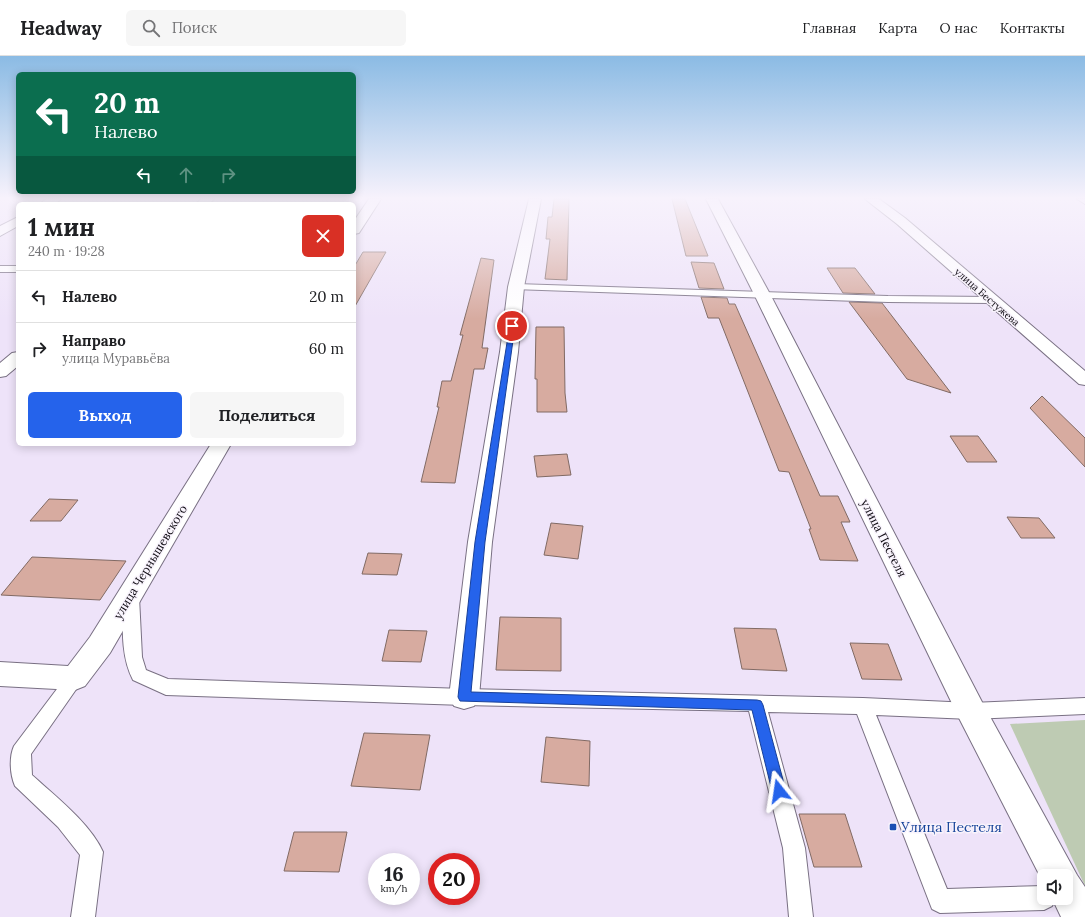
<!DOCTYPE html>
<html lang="ru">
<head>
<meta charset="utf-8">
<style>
  body { margin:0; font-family:Lora,serif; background:#f6f6f6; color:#202124; height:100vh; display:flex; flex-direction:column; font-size:15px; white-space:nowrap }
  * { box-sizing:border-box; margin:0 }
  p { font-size:13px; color:#757577 }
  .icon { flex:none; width:22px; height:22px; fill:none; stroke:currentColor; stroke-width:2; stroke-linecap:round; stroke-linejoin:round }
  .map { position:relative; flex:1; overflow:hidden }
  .side { position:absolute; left:16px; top:146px; width:340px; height:244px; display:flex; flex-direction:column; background:#fff; border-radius:6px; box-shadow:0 2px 10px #0003 }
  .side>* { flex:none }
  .banner { position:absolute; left:16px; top:16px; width:340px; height:122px; border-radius:6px; box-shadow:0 2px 10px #0003; background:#0b6e4f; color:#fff; overflow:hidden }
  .buttons { position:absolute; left:1037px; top:813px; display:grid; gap:8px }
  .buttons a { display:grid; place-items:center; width:36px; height:36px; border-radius:6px; background:#fff; box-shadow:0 2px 10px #0003; font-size:20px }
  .speed { position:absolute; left:368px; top:797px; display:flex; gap:8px; font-size:20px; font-weight:700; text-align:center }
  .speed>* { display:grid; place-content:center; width:52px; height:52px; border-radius:50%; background:#fff; box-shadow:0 2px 10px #0003; line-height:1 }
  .speed small { font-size:10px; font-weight:400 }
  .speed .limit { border:6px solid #d22; background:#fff; color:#111 }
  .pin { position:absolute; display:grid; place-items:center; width:34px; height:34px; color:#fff; margin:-17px; border:2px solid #fff; border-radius:50%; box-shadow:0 1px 4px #0007 }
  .me { position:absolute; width:44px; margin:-22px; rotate:345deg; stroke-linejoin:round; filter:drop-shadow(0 0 3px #0008) }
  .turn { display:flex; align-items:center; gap:14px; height:84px; padding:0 12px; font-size:18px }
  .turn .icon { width:52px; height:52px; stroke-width:2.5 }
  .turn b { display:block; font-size:28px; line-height:34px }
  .lanes { display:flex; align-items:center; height:38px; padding:0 12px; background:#0003; justify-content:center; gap:20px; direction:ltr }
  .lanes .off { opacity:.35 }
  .round { display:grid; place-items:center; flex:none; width:42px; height:42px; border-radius:6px; background:#f6f6f6 }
  .headline { display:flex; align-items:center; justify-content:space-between; height:68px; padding:0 12px }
  h1 { font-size:24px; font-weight:800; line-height:30px }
  .action { display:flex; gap:8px; margin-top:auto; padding:8px 12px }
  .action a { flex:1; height:46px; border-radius:6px; background:#2563eb; color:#fff; font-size:16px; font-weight:800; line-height:46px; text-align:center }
  .action a+a { background:#f6f6f6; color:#202124 }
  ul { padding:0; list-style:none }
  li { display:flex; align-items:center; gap:12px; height:52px; padding:0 12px; border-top:1px solid #e0e0e0 }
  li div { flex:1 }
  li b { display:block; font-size:15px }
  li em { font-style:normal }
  header { display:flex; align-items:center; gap:24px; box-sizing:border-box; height:56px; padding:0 20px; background:#fff; border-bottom:1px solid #e0e0e0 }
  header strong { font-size:19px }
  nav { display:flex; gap:22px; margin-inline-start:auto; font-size:14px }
  .search { width:280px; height:36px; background:#f6f6f6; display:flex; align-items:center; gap:10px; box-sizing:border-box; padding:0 14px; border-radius:6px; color:#757577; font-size:15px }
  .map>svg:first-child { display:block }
</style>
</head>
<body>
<header>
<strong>Headway</strong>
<div class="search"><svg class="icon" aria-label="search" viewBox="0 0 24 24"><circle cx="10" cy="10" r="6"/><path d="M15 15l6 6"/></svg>Поиск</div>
<nav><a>Главная</a><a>Карта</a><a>О нас</a><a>Контакты</a></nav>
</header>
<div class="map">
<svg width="1085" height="861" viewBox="0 0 1085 861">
  <rect width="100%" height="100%" fill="#eee3f9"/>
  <path fill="#becbb3" d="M 1085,664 L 1085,830 L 1010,668 Z"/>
  <path fill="#d7aba0" stroke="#816a64" d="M 554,143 L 569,143 L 567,224 L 545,223 L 550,183 L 546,183 L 548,161 L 552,161 Z
    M 672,143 L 685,143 L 708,200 L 686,200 Z
    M 363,196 L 386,196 L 354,252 L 354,211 Z
    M 481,202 L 494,204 L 482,292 L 488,292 L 484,313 L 474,313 L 455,427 L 421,426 L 439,351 L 437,351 L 442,325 L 451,325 L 463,279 L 460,279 Z
    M 691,206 L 714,207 L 724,233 L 699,232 Z
    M 827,212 L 855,212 L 875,238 L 843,237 Z
    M 701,241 L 727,242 L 729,248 L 735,248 L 820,440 L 838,440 L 850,466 L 841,466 L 858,505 L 820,504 L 809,473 L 811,473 L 789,416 L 779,415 L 719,262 L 708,262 Z
    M 849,246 L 882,247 L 951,337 L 907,323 Z
    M 536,271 L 564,271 L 565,337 L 567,356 L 537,356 L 537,323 L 535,323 Z
    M 1042,340 L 1085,382 L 1085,411 L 1030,352 Z
    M 950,380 L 978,380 L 997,406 L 967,406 Z
    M 567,398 L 571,419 L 537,421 L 534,400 Z
    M 49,443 L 78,444 L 61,465 L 30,465 Z
    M 1007,461 L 1039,462 L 1055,482 L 1021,482 Z
    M 551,467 L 583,470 L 578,503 L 544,499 Z
    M 368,497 L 402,498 L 397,519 L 362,518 Z
    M 32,501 L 126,505 L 100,544 L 1,539 Z
    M 500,561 L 561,562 L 561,615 L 496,614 Z
    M 734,572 L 776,573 L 787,615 L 742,613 Z
    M 389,574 L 427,575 L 421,606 L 382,605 Z
    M 850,587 L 888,588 L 902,624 L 862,623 Z
    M 364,677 L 430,679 L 420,734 L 351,730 Z
    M 546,681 L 590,685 L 589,730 L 541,726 Z
    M 799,758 L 845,758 L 862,811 L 814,811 Z
    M 294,776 L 347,776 L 339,816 L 284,815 Z"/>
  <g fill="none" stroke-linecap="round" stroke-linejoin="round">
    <defs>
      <path id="service" d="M 0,210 L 18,210 L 18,216 L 0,216 Z
        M 516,228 L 888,240 L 990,241 L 995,244 L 990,247 L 888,246 L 513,233 L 513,229 Z
        M 131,535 L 137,537 L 139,541 L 142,601 L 146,614 L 168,623 L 464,633 L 863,642 L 971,647 L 1085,642 L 1085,658 L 971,663 L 876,659 L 947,833 L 1044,830 L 1044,842 L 1056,842 L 1052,850 L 1044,854 L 940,857 L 932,853 L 857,658 L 768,656 L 805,792 L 813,861 L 789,861 L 783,792 L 749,655 L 464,649 L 166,639 L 133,624 C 120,599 123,569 123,541 L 125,537 Z
        M 75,614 L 81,617 L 84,622 L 31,698 L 32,719 C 54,739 91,768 103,796 L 95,861 L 71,861 L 80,799 L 58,771 L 15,730 C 10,719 9,701 14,690 L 69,617 Z"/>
      <path id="minor" d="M 46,143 L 61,143 L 55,148 L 40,148 Z
        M 201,143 L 214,143 L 209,148 L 196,148 Z
        M 369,143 L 381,143 L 359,177 L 354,178 L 354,165 Z
        M 529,143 L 541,143 L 524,231 L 518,296 L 492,486 L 479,641 L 474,650 L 464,653 L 454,650 L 449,641 L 468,486 L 500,296 L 508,231 Z
        M 706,143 L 718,143 L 770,238 L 982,646 L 1077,819 L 1085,831 L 1085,861 L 1061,861 L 1052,842 L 1066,842 L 1066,820 L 1044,820 L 1044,828 L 960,664 L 754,238 Z
        M 865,143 L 879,143 L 905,162 L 1085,315 L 1085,329 L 1079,328 L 897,168 Z
        M 1077,143 L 1085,143 L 1085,148 Z
        M 18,161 L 18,170 L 0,180 L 0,170 Z
        M 18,296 L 18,310 L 6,320 L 0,321 L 0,307 L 12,297 Z
        M 211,388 L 231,388 L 110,597 L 85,630 L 75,634 L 0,630 L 0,606 L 68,610 L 90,581 Z"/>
    </defs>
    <use href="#service" stroke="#797083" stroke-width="2"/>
    <use href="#minor" stroke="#797083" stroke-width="2"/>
    <use href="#service" fill="#fff" fill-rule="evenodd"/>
    <use href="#minor" fill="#fff" fill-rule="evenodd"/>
  </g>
  <linearGradient id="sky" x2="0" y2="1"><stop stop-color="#8bbbe4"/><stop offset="0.54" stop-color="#f7f2fc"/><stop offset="1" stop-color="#f7f2fc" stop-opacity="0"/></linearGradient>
  <rect width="1085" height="263" fill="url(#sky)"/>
  <path fill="#2563eb" stroke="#184099" d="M 510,268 L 515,270 L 485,486 L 471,636 L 757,644 L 761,645 L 763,649 L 786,735 L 784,739 L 779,741 L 774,739 L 772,735 L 752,654 L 460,645 L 458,641 L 475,486 Z"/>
  <rect fill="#1a4fb4" stroke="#f8f3fc" stroke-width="1.5" x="889" y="767" width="8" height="8" rx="2"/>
  <g text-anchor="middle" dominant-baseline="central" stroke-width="3" stroke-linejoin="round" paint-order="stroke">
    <g font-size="10" fill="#0f0c13" stroke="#f8f3fc">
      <text transform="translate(987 241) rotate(41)">улица Бестужева</text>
    </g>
    <g font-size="12" fill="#0f0c13" stroke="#f8f3fc">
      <text transform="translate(884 482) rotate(63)">улица Пестеля</text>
      <text transform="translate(150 506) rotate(-59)">улица Чернышевского</text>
    </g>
    <g font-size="14" fill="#164399" stroke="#f8f3fc" text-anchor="start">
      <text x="901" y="771">Улица Пестеля</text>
    </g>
  </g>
</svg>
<div class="buttons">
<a><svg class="icon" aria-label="sound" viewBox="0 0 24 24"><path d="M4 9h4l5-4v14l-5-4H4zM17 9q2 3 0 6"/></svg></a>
</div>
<div class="speed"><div>16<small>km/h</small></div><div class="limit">20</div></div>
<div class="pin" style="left:512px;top:270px;background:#d93025"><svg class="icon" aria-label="arrive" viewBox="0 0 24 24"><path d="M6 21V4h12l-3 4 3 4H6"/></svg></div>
<svg class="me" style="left:779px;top:735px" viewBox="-20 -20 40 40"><path d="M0-17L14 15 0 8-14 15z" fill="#2563eb" stroke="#fff" stroke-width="4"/></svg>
<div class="banner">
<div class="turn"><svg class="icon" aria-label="left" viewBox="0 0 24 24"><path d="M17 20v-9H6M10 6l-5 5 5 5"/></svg><div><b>20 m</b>Налево</div></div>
<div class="lanes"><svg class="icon" aria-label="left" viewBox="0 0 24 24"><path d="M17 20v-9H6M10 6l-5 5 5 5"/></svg><svg class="icon off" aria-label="ahead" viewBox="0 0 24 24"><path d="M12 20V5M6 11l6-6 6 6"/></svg><svg class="icon off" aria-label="right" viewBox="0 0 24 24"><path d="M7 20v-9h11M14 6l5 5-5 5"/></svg></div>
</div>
<section class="side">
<div class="headline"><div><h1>1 мин</h1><p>240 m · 19:28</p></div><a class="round" style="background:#d93025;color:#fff"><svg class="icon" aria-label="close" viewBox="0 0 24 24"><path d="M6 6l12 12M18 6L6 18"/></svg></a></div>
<ul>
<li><svg class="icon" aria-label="left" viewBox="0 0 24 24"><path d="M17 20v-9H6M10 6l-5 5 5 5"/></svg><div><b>Налево</b></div><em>20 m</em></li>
<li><svg class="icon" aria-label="right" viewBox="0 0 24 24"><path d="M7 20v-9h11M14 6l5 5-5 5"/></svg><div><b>Направо</b><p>улица Муравьёва</p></div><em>60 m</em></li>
</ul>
<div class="action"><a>Выход</a><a>Поделиться</a></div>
</section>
</div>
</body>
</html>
